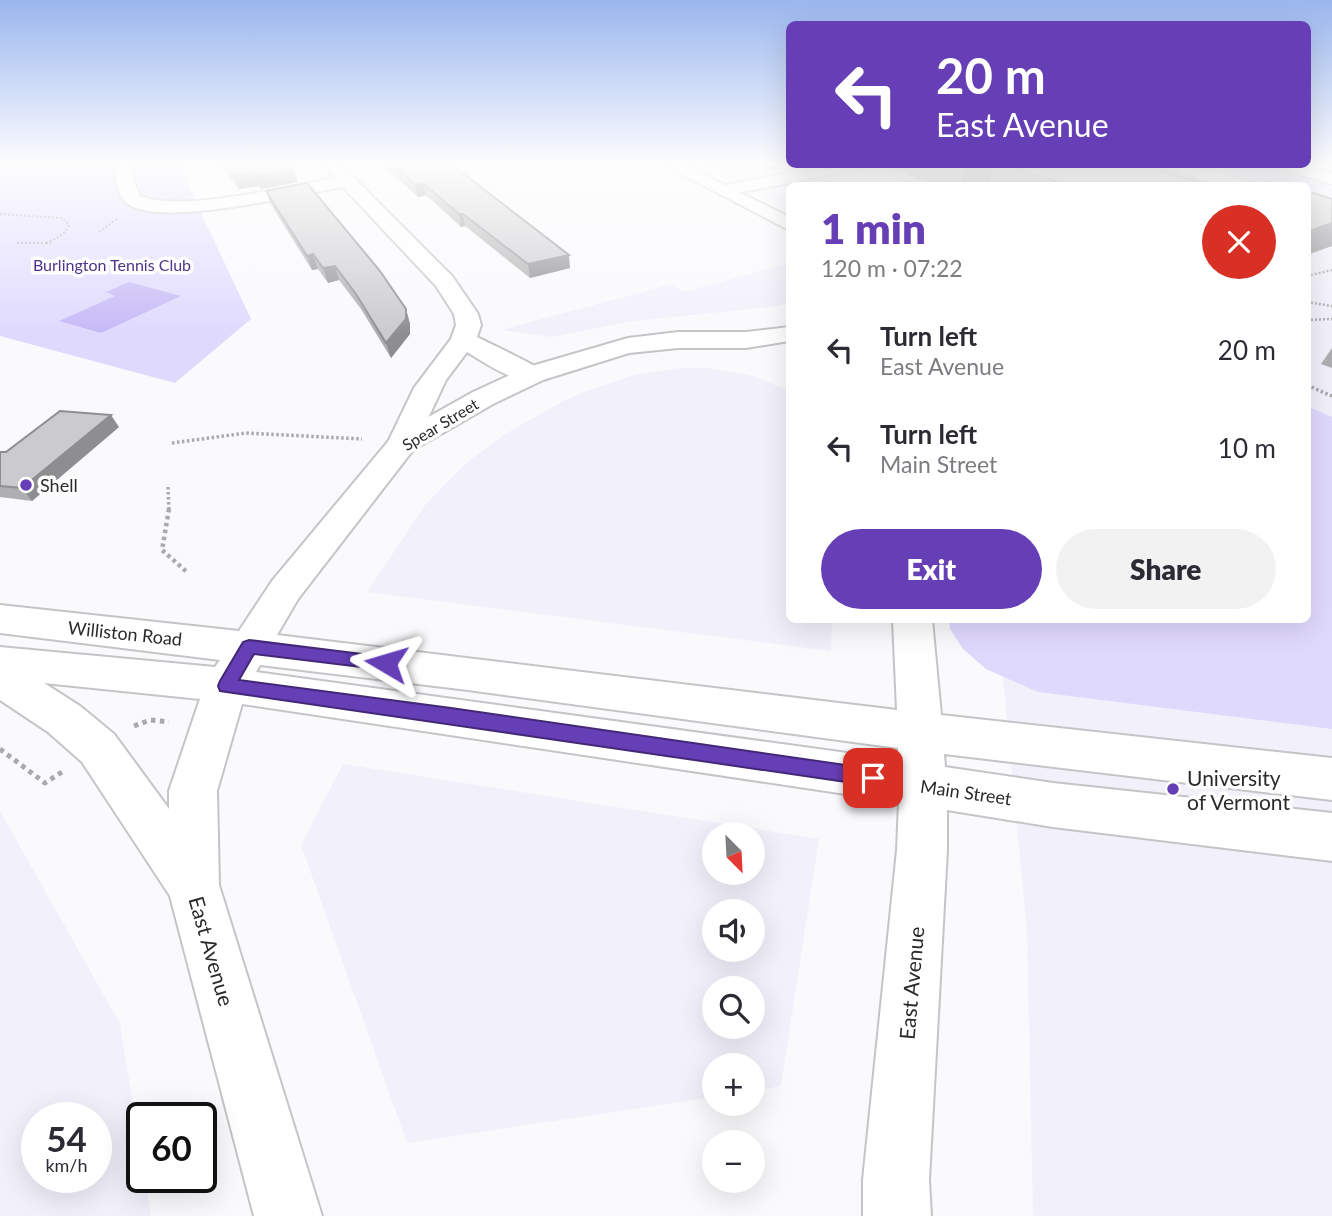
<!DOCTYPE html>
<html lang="en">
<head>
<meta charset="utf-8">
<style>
  body { margin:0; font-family:Lato,sans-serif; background:#f2f2f3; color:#2b2b33; height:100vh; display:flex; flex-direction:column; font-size:26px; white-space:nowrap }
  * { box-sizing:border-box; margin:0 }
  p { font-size:23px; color:#7c7c81 }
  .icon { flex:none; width:38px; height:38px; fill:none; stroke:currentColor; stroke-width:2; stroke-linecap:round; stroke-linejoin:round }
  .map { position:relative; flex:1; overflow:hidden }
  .details { position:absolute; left:786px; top:182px; width:525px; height:441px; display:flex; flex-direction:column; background:#fff; border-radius:10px; box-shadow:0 7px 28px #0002 }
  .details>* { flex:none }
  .hud { position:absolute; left:786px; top:21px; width:525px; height:147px; border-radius:10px; box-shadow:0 7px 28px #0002; background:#663eb6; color:#fff; overflow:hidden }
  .needle { width:46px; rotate:156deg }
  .controls { position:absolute; left:702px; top:822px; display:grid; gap:14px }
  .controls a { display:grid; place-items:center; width:63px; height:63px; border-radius:50%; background:#fff; box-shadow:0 7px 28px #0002; font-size:35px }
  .speed { position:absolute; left:21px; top:1102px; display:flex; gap:14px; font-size:35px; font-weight:700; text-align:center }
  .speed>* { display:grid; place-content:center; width:91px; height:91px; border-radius:50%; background:#fff; box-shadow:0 7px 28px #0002; line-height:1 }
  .speed small { font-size:18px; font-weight:400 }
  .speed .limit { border:4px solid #111; border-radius:10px; background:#fff; color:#111 }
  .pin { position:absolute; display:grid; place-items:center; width:60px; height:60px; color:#fff; margin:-30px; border-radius:14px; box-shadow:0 4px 10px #0006 }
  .me { position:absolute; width:77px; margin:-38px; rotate:277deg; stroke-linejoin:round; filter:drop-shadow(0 0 5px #0008) }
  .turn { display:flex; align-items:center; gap:24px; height:147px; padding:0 35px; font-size:32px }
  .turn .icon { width:91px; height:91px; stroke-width:2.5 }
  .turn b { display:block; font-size:49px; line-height:60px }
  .round { display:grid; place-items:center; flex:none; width:74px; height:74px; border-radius:37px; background:#f2f2f3 }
  .headline { display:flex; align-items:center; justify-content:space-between; height:119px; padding:0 35px }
  h1 { font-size:42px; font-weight:800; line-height:52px; color:#663eb6 }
  .action { display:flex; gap:14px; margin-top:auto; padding:14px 35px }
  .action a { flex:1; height:80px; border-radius:42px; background:#663eb6; color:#fff; font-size:28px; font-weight:800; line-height:80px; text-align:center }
  .action a+a { background:#f2f2f3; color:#2b2b33 }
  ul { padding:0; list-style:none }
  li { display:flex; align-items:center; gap:21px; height:98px; padding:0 35px }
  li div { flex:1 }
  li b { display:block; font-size:26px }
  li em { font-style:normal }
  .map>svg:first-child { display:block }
</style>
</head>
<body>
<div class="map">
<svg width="1332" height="1216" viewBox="0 0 1332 1216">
  <rect width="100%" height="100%" fill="#fafafd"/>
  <path fill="#f2f0fb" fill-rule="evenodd" d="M 698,164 L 1332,164 L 1332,1216 L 1033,1216 L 1027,932 L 1000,646 L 1307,620 L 1307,186 L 789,186 L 789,208 Z
    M 789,263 L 789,303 L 778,306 L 627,322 L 552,337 L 501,330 L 672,284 L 684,292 Z
    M 682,368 L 707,368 L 754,376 L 789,391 L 789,620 L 832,620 L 831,651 L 367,592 L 426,504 L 464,465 L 502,436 L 563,401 L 584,392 L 634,375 Z
    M 343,764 L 819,839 L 781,1086 L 753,1091 L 752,1066 L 714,1066 L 714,1097 L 407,1143 L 301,845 ZM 714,835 L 752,835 L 752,873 L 714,873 ZM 714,912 L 752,912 L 752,950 L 714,950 ZM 714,989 L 752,989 L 752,1027 L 714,1027 Z
    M 0,811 L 120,1024 L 142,1160 L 142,1178 L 145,1178 L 151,1216 L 0,1216 ZM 96,1118 L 96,1178 L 37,1178 L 37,1118 Z"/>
  <path fill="#e0d9fe" d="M 0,164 L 178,164 L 251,319 L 175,383 L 0,336 Z
    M 1196,165 L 1250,165 L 1329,186 L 1307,193 L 1307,186 L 1270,185 Z
    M 1307,406 L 1332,417 L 1332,729 L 1038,692 L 986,669 L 963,649 L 950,629 L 949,620 L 1307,620 Z"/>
  <path fill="#c5b9f6" d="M 129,282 L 181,296 L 101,333 L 59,321 L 115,296 L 106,292 Z"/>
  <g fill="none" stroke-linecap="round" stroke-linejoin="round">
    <defs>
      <path id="minor" d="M 114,164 L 130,164 L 134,183 L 140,196 C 184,213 287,186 335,178 L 323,164 L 340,164 L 452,276 L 478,314 L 481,325 L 477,337 C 489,343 544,369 547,374 L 543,380 C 518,386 488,365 467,352 L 446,380 L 413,450 L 402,453 L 391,450 L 387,444 L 414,388 L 451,339 L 456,325 L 454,314 L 436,286 L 343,187 C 300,194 162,228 128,204 C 117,196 115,177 114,164 Z
        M 830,164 L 866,164 L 858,169 L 723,196 L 714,191 L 723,186 Z
        M 1162,164 L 1189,164 L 1250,182 L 1252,186 L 1224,186 L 1164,167 Z
        M 1270,164 L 1298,164 L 1332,174 L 1332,184 L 1272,167 Z"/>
      <path id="major" d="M 662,164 L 683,164 L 789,217 L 789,230 Z
        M 789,327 L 789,341 L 746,348 L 678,348 L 629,353 L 543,380 L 493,404 L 413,450 L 298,599 L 277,635 L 897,710 L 893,620 L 932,620 L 941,715 L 1332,758 L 1332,800 L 944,754 L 945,767 L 1053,783 L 1332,813 L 1332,861 L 1053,827 L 947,810 L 947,850 L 929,1180 L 931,1216 L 863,1216 L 863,1180 L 897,850 L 899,802 L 242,704 L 217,791 L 219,885 L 322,1216 L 254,1216 L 170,896 L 82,762 L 48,732 L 0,700 L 0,647 L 215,667 L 220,660 L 0,633 L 0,605 L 239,631 L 272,581 L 391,438 L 473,392 L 525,368 L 628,338 L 678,332 L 746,332 ZM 260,665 L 468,690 L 898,748 L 898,760 L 256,672 ZM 44,683 L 200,699 L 169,791 L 169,809 L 114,734 L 80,706 Z"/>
    </defs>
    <use href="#minor" stroke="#c5c4c7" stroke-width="4"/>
    <use href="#major" stroke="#c5c4c7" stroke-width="4"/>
    <path stroke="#aaaaac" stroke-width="2" stroke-dasharray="2 2" stroke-linecap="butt" d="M 882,170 L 921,186
      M 0,214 L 61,218 L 69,224 C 66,235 56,238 47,243 L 51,243
      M 99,232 L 117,219
      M 17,243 L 47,243"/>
    <path stroke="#aaaaac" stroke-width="2.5" stroke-dasharray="2 2" stroke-linecap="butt" d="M 1307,276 L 1332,270
      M 1307,302 L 1332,306
      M 1307,320 L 1332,319"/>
    <path stroke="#aaaaac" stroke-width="3.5" stroke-dasharray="2.5 2.5" stroke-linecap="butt" d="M 1307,385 L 1332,396
      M 172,443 L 246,433 L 362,439
      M 168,487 L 169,511"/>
    <path stroke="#aaaaac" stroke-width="4.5" stroke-dasharray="3.5 3.5" stroke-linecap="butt" d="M 169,509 L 162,550 L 188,573"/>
    <path stroke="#aaaaac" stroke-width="5" stroke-dasharray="4.5 4.5" stroke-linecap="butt" d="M 134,726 L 150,720 L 169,722
      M 0,749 L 45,783 L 62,772"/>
    <use href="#minor" fill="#fff" fill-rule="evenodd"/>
    <use href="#major" fill="#fff" fill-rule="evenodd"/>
  </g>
  <path fill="#afaeb0" d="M 220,164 L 289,164 L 298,182 L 261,189 L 259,186 L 239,189 Z
    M 382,164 L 451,164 L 570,268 L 530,278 L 465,226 L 461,227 L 426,195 L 418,197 Z
    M 755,164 L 793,164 L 768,170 Z
    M 881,164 L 1139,164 L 1212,186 L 935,186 Z
    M 1328,164 L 1332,164 L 1332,173 L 1325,169 Z
    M 266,191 L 406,309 L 410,324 L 410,334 L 391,358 L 361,309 L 339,280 L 328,283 L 318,269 L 312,270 L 270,203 Z
    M 1332,348 L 1332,368 L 1321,364 Z
    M 119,427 L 32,501 L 0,497 L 0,452 L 6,452 Z"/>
  <path fill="#8e8d90" d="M 768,164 L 793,164 L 768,170 Z
    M 980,164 L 995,164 L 988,186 L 960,186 L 965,167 Z
    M 294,169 L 298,182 L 261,189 L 256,176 Z
    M 254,172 L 259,186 L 239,189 L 234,176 Z
    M 423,183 L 426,195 L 418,197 L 415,185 Z
    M 459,214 L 463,214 L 465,226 L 461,227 Z
    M 1332,223 L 1332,246 L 1307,255 L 1307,232 Z
    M 313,254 L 318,269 L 312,270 L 307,256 Z
    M 569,255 L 570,268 L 530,278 L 528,264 Z
    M 335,266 L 339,280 L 328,283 L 323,268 Z
    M 406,309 L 410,324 L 410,334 L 391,358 L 386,343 Z
    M 111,415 L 119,427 L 32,501 L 22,488 Z"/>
  <path fill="#cbcacd" stroke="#8e8d90" stroke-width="2" d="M 225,164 L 289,164 L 294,169 L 256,176 L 254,172 L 234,176 Z
    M 392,164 L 451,164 L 569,255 L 528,264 L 463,214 L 459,214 L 423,183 L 415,185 Z
    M 955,164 L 980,164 L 965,167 Z
    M 1005,164 L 1139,164 L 1212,186 L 1069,186 Z
    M 307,183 L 380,271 L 406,309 L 406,319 L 386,343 L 356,294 L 335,266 L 323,268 L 313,254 L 307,256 L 266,191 Z
    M 1307,191 L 1332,199 L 1332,223 L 1307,232 Z
    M 60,411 L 111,415 L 22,488 L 0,486 L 0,452 L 6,452 Z"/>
  <linearGradient id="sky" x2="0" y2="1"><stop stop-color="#9ab6ee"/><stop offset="0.49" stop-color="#fdfdfe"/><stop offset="1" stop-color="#fdfdfe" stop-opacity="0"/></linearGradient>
  <rect width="1332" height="334" fill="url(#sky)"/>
  <path fill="#663eb6" stroke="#422876" stroke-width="2" d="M 249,640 L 386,657 L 392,659 L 394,663 L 392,668 L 386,670 L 254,654 L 239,680 L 451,708 L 873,769 L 879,772 L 882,778 L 879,784 L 873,786 L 220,691 L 218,686 L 220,681 L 243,642 Z"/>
  <g fill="#663eb6" stroke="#fff" stroke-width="2.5">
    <circle cx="26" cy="485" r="7"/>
    <circle cx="1173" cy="789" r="7"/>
  </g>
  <g text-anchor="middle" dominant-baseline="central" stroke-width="7" stroke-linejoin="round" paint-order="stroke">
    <g font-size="16" fill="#4e3389" stroke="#fff">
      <text x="112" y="264">Burlington Tennis Club</text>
    </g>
    <g font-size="16" fill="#2a2a2b" stroke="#fff">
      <text transform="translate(440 424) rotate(-31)">Spear Street</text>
    </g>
    <g font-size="18" fill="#2a2a2b" stroke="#fff" text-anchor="start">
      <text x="40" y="485">Shell</text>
    </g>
    <g font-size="18" fill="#2a2a2b" stroke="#fff">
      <text transform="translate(125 633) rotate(6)">Williston Road</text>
      <text transform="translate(966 792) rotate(8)">Main Street</text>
    </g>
    <g font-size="21" fill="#2a2a2b" stroke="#fff" text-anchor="start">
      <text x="1187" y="777">University<tspan x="1187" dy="24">of Vermont</tspan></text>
    </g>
    <g font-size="21" fill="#2a2a2b" stroke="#fff">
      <text transform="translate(212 951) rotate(74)">East Avenue</text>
      <text transform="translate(911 983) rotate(-85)">East Avenue</text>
    </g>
  </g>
</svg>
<div class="controls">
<a><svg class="needle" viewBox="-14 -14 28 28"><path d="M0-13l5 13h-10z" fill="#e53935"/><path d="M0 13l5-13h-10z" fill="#7c7c81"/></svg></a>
<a><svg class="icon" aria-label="sound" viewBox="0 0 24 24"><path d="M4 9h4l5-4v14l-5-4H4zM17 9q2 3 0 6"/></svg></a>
<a><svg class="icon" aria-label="search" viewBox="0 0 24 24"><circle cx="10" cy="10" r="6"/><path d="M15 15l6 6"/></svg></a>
<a>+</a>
<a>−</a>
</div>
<div class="speed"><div>54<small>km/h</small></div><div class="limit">60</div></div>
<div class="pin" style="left:873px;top:778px;background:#d93025"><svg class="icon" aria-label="arrive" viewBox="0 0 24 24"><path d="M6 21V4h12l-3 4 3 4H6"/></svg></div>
<svg class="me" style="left:386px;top:663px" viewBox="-20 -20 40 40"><path d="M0-17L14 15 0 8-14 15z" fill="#663eb6" stroke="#fff" stroke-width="4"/></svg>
<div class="hud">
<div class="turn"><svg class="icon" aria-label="left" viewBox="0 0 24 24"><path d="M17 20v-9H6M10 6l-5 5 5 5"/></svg><div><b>20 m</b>East Avenue</div></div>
</div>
<section class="details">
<div class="headline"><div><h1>1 min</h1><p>120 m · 07:22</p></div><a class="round" style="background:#d93025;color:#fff"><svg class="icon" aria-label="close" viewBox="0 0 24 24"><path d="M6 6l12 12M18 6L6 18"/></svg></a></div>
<ul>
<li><svg class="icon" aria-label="left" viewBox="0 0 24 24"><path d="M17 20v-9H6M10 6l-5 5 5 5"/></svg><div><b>Turn left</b><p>East Avenue</p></div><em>20 m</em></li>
<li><svg class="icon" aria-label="left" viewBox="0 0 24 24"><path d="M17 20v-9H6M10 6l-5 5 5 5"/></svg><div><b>Turn left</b><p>Main Street</p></div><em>10 m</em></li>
</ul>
<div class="action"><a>Exit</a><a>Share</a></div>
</section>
</div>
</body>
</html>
